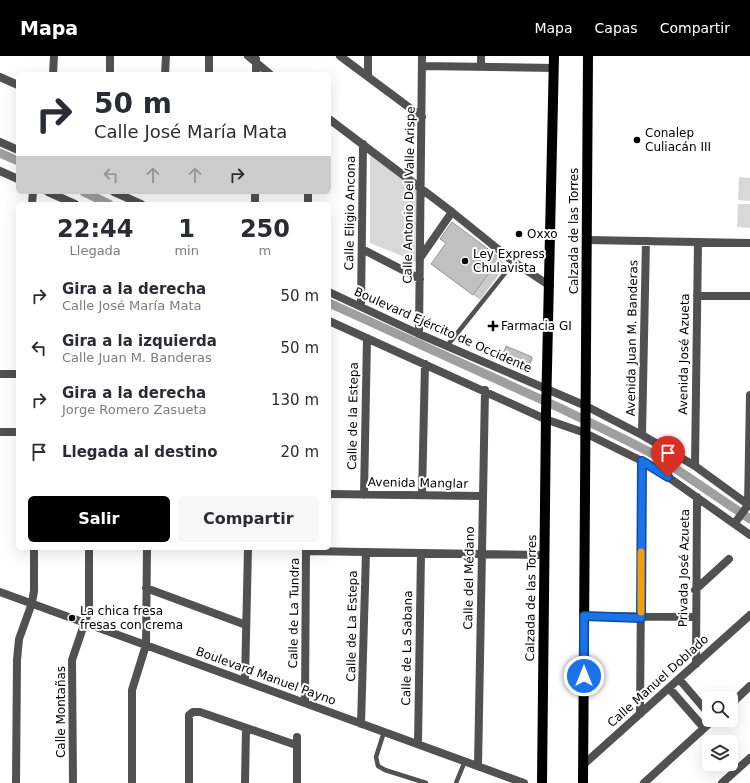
<!DOCTYPE html>
<html lang="es">
<head>
<meta charset="utf-8">
<style>
  body { margin:0; font-family:"DejaVu Sans",sans-serif; background:#f7f7f7; color:#2b2b33; height:100vh; display:flex; flex-direction:column; font-size:15px; white-space:nowrap }
  * { box-sizing:border-box; margin:0 }
  p { font-size:13px; color:#7c7c81 }
  .icon { flex:none; width:22px; height:22px; fill:none; stroke:currentColor; stroke-width:2; stroke-linecap:round; stroke-linejoin:round }
  .map { position:relative; flex:1; overflow:hidden }
  .details { position:absolute; left:16px; top:146px; width:315px; height:348px; display:flex; flex-direction:column; background:#fff; border-radius:6px; box-shadow:0 4px 16px #0002 }
  .details>* { flex:none }
  .guide { position:absolute; left:16px; top:16px; width:315px; height:122px; border-radius:6px; box-shadow:0 4px 16px #0002; background:#fff; color:#2b2b33; overflow:hidden }
  .tools { position:absolute; left:702px; top:635px; display:grid; gap:8px }
  .tools a { display:grid; place-items:center; width:36px; height:36px; border-radius:6px; background:#fff; box-shadow:0 4px 16px #0002; font-size:20px }
  .pin { position:absolute; display:grid; place-items:center; width:34px; height:34px; color:#fff; margin:-41px -17px; border-radius:50% 50% 50% 0; rotate:-45deg; box-shadow:0 0 4px #0007 }
  .pin .icon { rotate:45deg }
  .me { position:absolute; width:44px; margin:-22px; rotate:0deg; stroke-linejoin:round; filter:drop-shadow(0 0 3px #0008) }
  .turn { display:flex; align-items:center; gap:14px; height:84px; padding:0 12px; font-size:18px }
  .turn .icon { width:52px; height:52px; stroke-width:2.5 }
  .turn b { display:block; font-size:28px; line-height:34px }
  .lanes { display:flex; align-items:center; height:38px; padding:0 12px; background:#0003; justify-content:center; gap:20px; direction:ltr }
  .lanes .off { opacity:.35 }
  .eta { display:flex; justify-content:space-evenly; align-items:center; height:68px; text-align:center }
  .eta b { font-size:24px; font-weight:700; line-height:28px }
  .action { display:flex; gap:8px; margin-top:auto; padding:8px 12px }
  .action a { flex:1; height:46px; border-radius:6px; background:#000; color:#fff; font-size:16px; font-weight:700; line-height:46px; text-align:center }
  .action a+a { background:#f7f7f7; color:#2b2b33 }
  ul { padding:0; list-style:none }
  li { display:flex; align-items:center; gap:12px; height:52px; padding:0 12px }
  li div { flex:1 }
  li b { display:block; font-size:15px }
  li em { font-style:normal }
  header { display:flex; align-items:center; gap:24px; box-sizing:border-box; height:56px; padding:0 20px; background:#000; color:#fff }
  header strong { font-size:19px }
  nav { display:flex; gap:22px; margin-inline-start:auto; font-size:14px }
  .map>svg:first-child { display:block }
</style>
</head>
<body>
<header>
<strong>Mapa</strong>
<nav><a>Mapa</a><a>Capas</a><a>Compartir</a></nav>
</header>
<div class="map">
<svg width="750" height="727" viewBox="0 0 750 727">
  <rect width="100%" height="100%" fill="#fff"/>
  <path fill="#d8d8d8" d="M 370,97 L 417,132 L 417,206 L 370,187 Z
    M 739,121 L 750,122 L 750,145 L 738,144 Z
    M 738,148 L 750,148 L 750,172 L 737,171 Z"/>
  <path fill="#0003" d="M 441,183 L 499,202 L 506,209 L 480,244 L 432,208 L 446,188 Z
    M 504,298 L 532,302 L 533,303 L 530,310 Z"/>
  <g fill="none" stroke-linecap="round" stroke-linejoin="round">
    <path stroke="#9f9f9f" stroke-width="9" d="M 0,97 L 18,105
      M 84,136 L 109,148
      M 329,247 L 560,352 L 626,384 L 657,400 L 750,463"/>
  </g>
  <path fill="#c0c0c0" stroke="#959595" d="M 452,166 L 500,202 L 473,239 L 431,208 L 446,187 L 440,183 Z
    M 506,290 L 532,301 L 529,310 L 503,298 Z"/>
  <g fill="none" stroke-linecap="round" stroke-linejoin="round">
    <path stroke="#515151" stroke-width="4.5" d="M 447,290 L 514,206
      M 384,676 L 376,701 L 378,710 L 385,714 L 426,727
      M 456,727 L 465,705"/>
    <path stroke="#515151" stroke-width="8" d="M 248,0 L 270,18
      M 340,0 L 422,61
      M 422,10 L 554,12
      M 481,11 L 481,0
      M 53,18 L 54,0
      M 110,18 L 110,0
      M 165,18 L 166,0
      M 209,18 L 209,0
      M 256,18 L 256,3
      M 368,20 L 368,0
      M 0,21 L 18,29
      M 329,63 L 452,156 L 514,206 L 550,230
      M 0,86 L 18,94
      M 0,115 L 18,123
      M 48,136 L 75,148
      M 114,136 L 141,148
      M 32,148 L 33,136
      M 255,148 L 255,136
      M 308,148 L 308,136
      M 587,184 L 750,187
      M 362,193 L 420,223
      M 420,202 L 452,156
      M 329,236 L 419,278 L 586,350 L 642,379 L 695,410 L 750,450
      M 697,240 L 750,240
      M 361,250 L 363,88
      M 329,265 L 545,363 L 585,377 L 642,405 L 668,421 L 750,479
      M 419,278 L 422,0
      M 0,318 L 18,318
      M 0,376 L 18,376
      M 642,379 L 646,185
      M 695,410 L 698,186
      M 329,438 L 482,440
      M 364,439 L 367,282
      M 422,439 L 425,308
      M 735,467 L 748,449 L 750,339
      M 306,495 L 545,499
      M 146,532 L 246,569
      M 695,534 L 729,503
      M 0,536 L 524,727
      M 584,560 L 695,561
      M 696,608 L 697,441
      M 679,623 L 709,658
      M 245,625 L 248,492
      M 669,632 L 704,672
      M 305,647 L 306,492
      M 731,648 L 750,630
      M 640,658 L 642,405
      M 361,668 L 366,496
      M 297,681 L 297,727
      M 418,688 L 421,497
      M 583,709 L 750,559
      M 478,710 L 485,334
      M 16,727 L 17,604 L 19,583 L 32,547 L 34,535 L 34,492
      M 73,727 L 72,604 L 89,554 L 89,492
      M 132,727 L 132,634 L 146,589 L 147,492
      M 189,727 L 189,659 L 193,656 L 200,656 L 296,689
      M 245,727 L 246,672
      M 644,727 L 713,664
      M 722,727 L 750,702"/>
    <path stroke="#000" stroke-width="10" d="M 542,727 L 546,357 L 554,0
      M 583,727 L 588,0"/>
  </g>
  <g fill="none" stroke-linecap="round" stroke-linejoin="round">
    <defs>
      <path id="route" d="M 584,620 L 584,560 L 641,562 L 642,405 L 668,421"/>
    </defs>
    <use href="#route" stroke="#114b97" stroke-width="10"/>
    <use href="#route" stroke="#1a73e8" stroke-width="7"/>
    <path stroke="#f59e0b" stroke-width="7" d="M 641,556 L 641,496"/>
  </g>
  <g fill="#000" stroke="#fff" stroke-width="1.5">
    <circle cx="637" cy="84" r="4"/>
    <circle cx="519" cy="178" r="4"/>
    <circle cx="465" cy="205" r="4"/>
    <path d="M491 264h4v4h4v4h-4v4h-4v-4h-4v-4h4z"/>
    <circle cx="72" cy="562" r="4"/>
  </g>
  <g text-anchor="middle" dominant-baseline="central" stroke-width="4" stroke-linejoin="round" paint-order="stroke">
    <g font-size="12" fill="#000" stroke="#fff" text-anchor="start">
      <text x="645" y="77">Conalep<tspan x="645" dy="14">Culiacán III</tspan></text>
      <text x="527" y="178">Oxxo</text>
      <text x="473" y="198">Ley Express<tspan x="473" dy="14">Chulavista</tspan></text>
      <text x="501" y="270">Farmacia GI</text>
      <text x="80" y="555">La chica fresa<tspan x="80" dy="14">fresas con crema</tspan></text>
    </g>
    <g font-size="12" fill="#000" stroke="#fff">
      <text transform="translate(409 139) rotate(-89)">Calle Antonio Del Valle Arispe</text>
      <text transform="translate(350 157) rotate(-89)">Calle Eligio Ancona</text>
      <text transform="translate(574 175) rotate(-90)">Calzada de las Torres</text>
      <text transform="translate(443 274) rotate(24)">Boulevard Ejército de Occidente</text>
      <text transform="translate(632 282) rotate(-89)">Avenida Juan M. Banderas</text>
      <text transform="translate(684 298) rotate(-89)">Avenida José Azueta</text>
      <text transform="translate(353 360) rotate(-89)">Calle de la Estepa</text>
      <text transform="translate(418 427) rotate(1)">Avenida Manglar</text>
      <text transform="translate(684 512) rotate(-89)">Privada José Azueta</text>
      <text transform="translate(469 522) rotate(-89)">Calle del Médano</text>
      <text transform="translate(531 542) rotate(-89)">Calzada de las Torres</text>
      <text transform="translate(294 557) rotate(-89)">Calle de La Tundra</text>
      <text transform="translate(352 570) rotate(-89)">Calle de La Estepa</text>
      <text transform="translate(407 592) rotate(-89)">Calle de La Sabana</text>
      <text transform="translate(266 620) rotate(20)">Boulevard Manuel Payno</text>
      <text transform="translate(658 625) rotate(-42)">Calle Manuel Doblado</text>
      <text transform="translate(61 656) rotate(-90)">Calle Montañas</text>
    </g>
  </g>
</svg>
<div class="tools">
<a><svg class="icon" aria-label="search" viewBox="0 0 24 24"><circle cx="10" cy="10" r="6"/><path d="M15 15l6 6"/></svg></a>
<a><svg class="icon" aria-label="layers" viewBox="0 0 24 24"><path d="M12 4l9 5-9 5-9-5zM3 14l9 5 9-5"/></svg></a>
</div>
<div class="pin" style="left:668px;top:421px;background:#d93025"><svg class="icon" aria-label="arrive" viewBox="0 0 24 24"><path d="M6 21V4h12l-3 4 3 4H6"/></svg></div>
<svg class="me" style="left:584px;top:620px" viewBox="-20 -20 40 40"><circle r="17" fill="#1a73e8" stroke="#fff" stroke-width="3"/><path d="M0-11L8 9 0 5-8 9z" fill="#fff"/></svg>
<div class="guide">
<div class="turn"><svg class="icon" aria-label="right" viewBox="0 0 24 24"><path d="M7 20v-9h11M14 6l5 5-5 5"/></svg><div><b>50 m</b>Calle José María Mata</div></div>
<div class="lanes"><svg class="icon off" aria-label="left" viewBox="0 0 24 24"><path d="M17 20v-9H6M10 6l-5 5 5 5"/></svg><svg class="icon off" aria-label="ahead" viewBox="0 0 24 24"><path d="M12 20V5M6 11l6-6 6 6"/></svg><svg class="icon off" aria-label="ahead" viewBox="0 0 24 24"><path d="M12 20V5M6 11l6-6 6 6"/></svg><svg class="icon" aria-label="right" viewBox="0 0 24 24"><path d="M7 20v-9h11M14 6l5 5-5 5"/></svg></div>
</div>
<section class="details">
<div class="eta">
<div><b>22:44</b><p>Llegada</p></div>
<div><b>1</b><p>min</p></div>
<div><b>250</b><p>m</p></div>
</div>
<ul>
<li><svg class="icon" aria-label="right" viewBox="0 0 24 24"><path d="M7 20v-9h11M14 6l5 5-5 5"/></svg><div><b>Gira a la derecha</b><p>Calle José María Mata</p></div><em>50 m</em></li>
<li><svg class="icon" aria-label="left" viewBox="0 0 24 24"><path d="M17 20v-9H6M10 6l-5 5 5 5"/></svg><div><b>Gira a la izquierda</b><p>Calle Juan M. Banderas</p></div><em>50 m</em></li>
<li><svg class="icon" aria-label="right" viewBox="0 0 24 24"><path d="M7 20v-9h11M14 6l5 5-5 5"/></svg><div><b>Gira a la derecha</b><p>Jorge Romero Zasueta</p></div><em>130 m</em></li>
<li><svg class="icon" aria-label="arrive" viewBox="0 0 24 24"><path d="M6 21V4h12l-3 4 3 4H6"/></svg><div><b>Llegada al destino</b></div><em>20 m</em></li>
</ul>
<div class="action"><a>Salir</a><a>Compartir</a></div>
</section>
</div>
</body>
</html>
